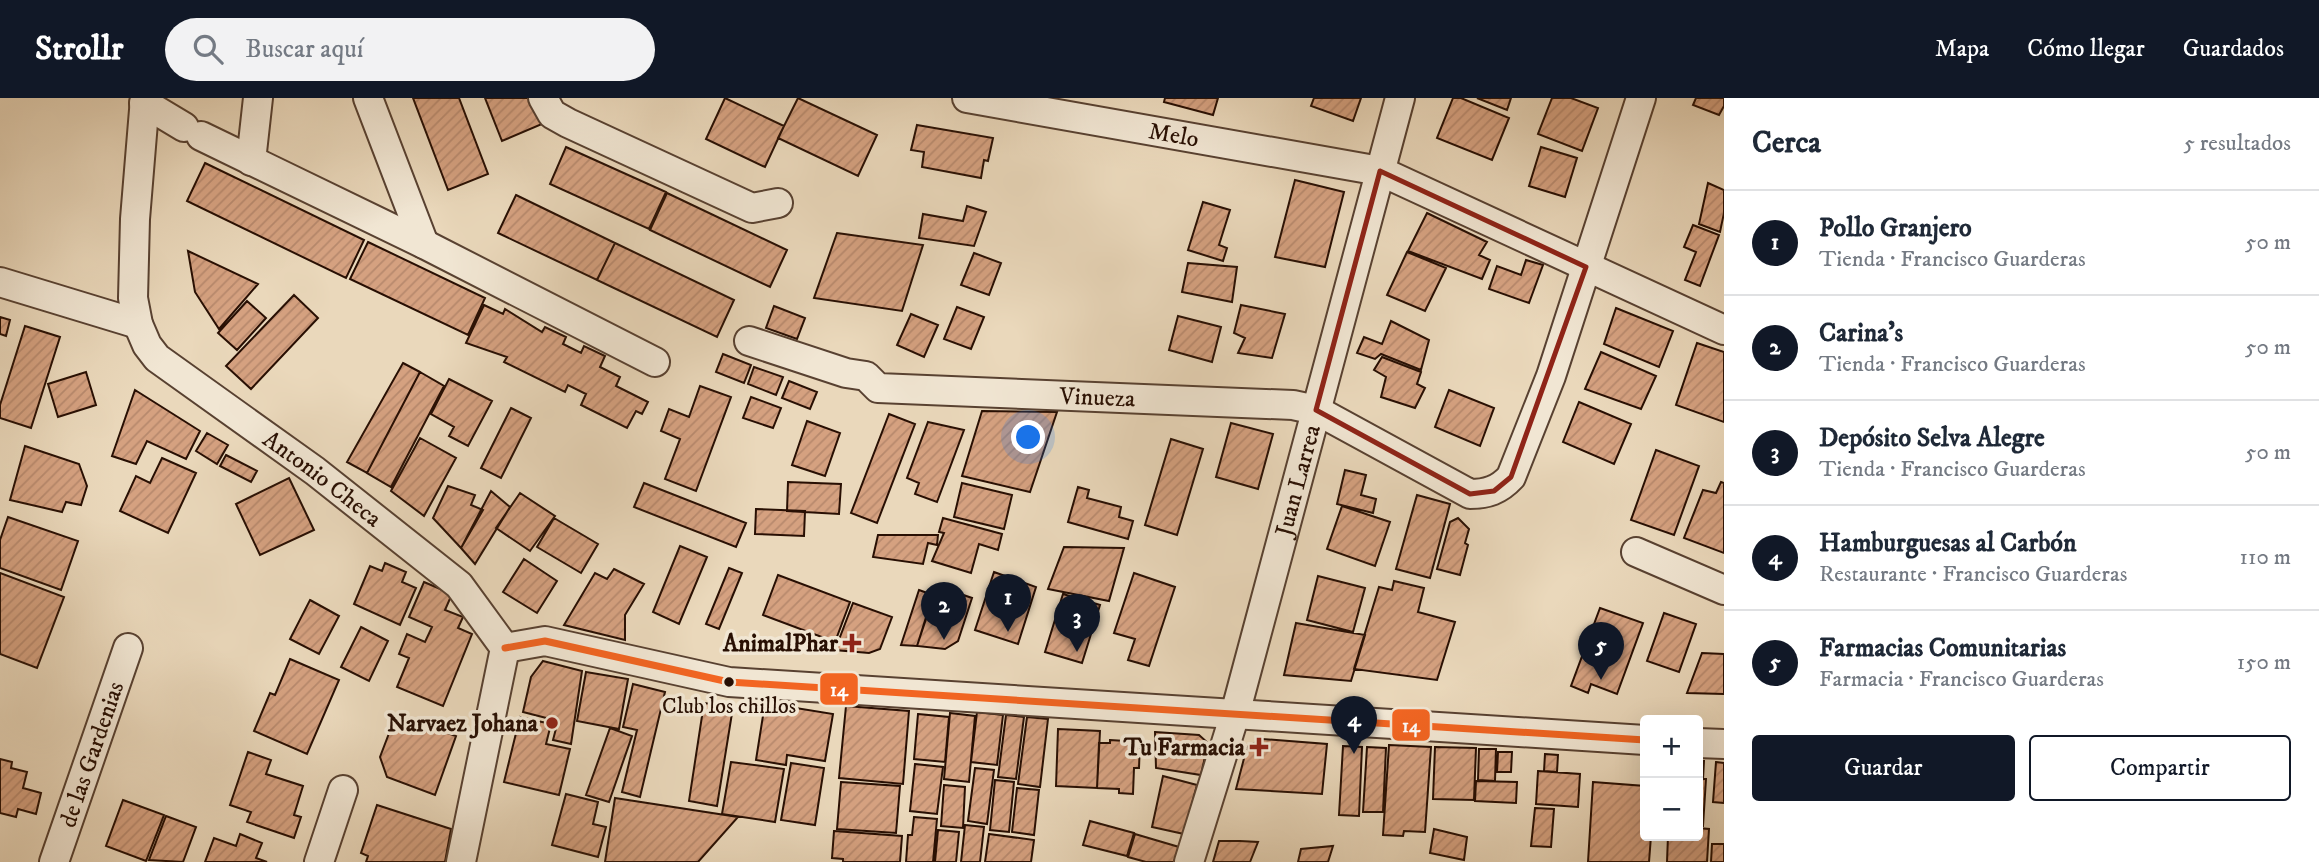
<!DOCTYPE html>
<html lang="es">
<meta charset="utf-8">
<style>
:root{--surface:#fff;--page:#f2f2f3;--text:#1f2937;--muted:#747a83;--line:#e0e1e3;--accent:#111827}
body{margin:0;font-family:"IM FELL DW Pica",serif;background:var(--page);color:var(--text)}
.controls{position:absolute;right:21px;bottom:21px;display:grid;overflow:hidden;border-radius:7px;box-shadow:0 7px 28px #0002}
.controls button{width:63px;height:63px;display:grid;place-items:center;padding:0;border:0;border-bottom:2px solid var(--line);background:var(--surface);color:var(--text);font:35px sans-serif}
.you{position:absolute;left:1029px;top:340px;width:24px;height:24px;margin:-18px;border:5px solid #fff;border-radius:50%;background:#1a73e8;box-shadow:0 0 0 10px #1a73e833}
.badge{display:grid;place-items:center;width:46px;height:46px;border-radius:50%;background:var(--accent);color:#fff;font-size:23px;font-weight:700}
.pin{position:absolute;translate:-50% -58px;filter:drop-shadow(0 2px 4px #0008)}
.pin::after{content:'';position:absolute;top:37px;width:24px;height:21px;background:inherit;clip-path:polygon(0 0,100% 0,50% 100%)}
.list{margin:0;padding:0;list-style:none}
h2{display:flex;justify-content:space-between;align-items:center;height:91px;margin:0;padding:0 28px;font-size:30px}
h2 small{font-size:23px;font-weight:400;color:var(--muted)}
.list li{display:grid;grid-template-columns:46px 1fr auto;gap:21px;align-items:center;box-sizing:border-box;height:105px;padding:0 28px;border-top:2px solid var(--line)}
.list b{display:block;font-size:26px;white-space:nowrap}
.list p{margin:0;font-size:23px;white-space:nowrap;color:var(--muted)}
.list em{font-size:23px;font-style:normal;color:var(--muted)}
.actions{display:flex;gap:14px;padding:21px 28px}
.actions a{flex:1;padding:16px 0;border:2px solid var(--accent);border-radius:7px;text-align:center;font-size:24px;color:var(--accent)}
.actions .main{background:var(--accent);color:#fff}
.icon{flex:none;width:38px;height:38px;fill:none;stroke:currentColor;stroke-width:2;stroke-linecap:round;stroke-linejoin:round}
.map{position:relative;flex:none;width:1724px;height:764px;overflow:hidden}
header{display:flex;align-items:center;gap:42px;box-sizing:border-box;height:98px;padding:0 35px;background:var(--accent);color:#fff}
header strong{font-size:33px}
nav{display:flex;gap:38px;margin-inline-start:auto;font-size:24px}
.search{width:490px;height:63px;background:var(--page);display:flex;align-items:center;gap:18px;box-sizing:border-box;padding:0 24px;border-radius:38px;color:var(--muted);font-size:26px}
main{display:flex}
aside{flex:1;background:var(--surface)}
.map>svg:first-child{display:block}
</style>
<header>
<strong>Strollr</strong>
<div class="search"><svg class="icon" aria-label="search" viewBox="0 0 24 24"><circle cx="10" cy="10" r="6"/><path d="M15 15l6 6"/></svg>Buscar aquí</div>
<nav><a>Mapa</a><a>Cómo llegar</a><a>Guardados</a></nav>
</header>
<main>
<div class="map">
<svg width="1724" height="764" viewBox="0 0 1724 764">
<defs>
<pattern id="building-hatch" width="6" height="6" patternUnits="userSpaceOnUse" patternTransform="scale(1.75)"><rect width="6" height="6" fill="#d5a180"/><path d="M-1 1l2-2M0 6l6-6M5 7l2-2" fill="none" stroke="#b7896d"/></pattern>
</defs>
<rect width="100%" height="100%" fill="#ead8bb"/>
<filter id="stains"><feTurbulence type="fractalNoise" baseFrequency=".00286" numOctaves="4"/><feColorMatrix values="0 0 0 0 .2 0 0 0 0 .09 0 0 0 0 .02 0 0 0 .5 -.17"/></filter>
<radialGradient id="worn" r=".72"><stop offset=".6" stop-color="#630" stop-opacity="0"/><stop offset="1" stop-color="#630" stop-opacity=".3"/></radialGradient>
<path fill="url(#building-hatch)" stroke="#280f03" stroke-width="2" d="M413 0H459L488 76 448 92Z
M485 0H532L542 26 502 43Z
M725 0 784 28 765 69 706 41Z
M798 0 877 37 858 78 778 40Z
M1165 0H1218L1213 17 1164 4Z
M1314 0H1361L1353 23 1311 8Z
M1453 0H1461L1509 20 1492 62 1437 40Z
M1477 0H1511L1507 12Z
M1552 0H1571L1598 10 1582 53 1538 36Z
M1696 0H1724V8L1719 17 1693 7Z
M917 27 993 40 988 63 984 62 981 80 922 69 924 54 911 52Z
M566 49 666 94 649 131 550 86Z
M1541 49 1577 60 1565 99 1529 88Z
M205 65 364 142 346 180 187 103Z
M1295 82 1344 94 1325 169 1275 159Z
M1708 85 1724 92V115L1720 134 1699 126Z
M667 95 787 152 770 189 650 132Z
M516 97 615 145 597 182 498 135Z
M1203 104 1230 112 1219 147 1227 150 1223 163 1188 152Z
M967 108 986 114 974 148 919 140 923 116 963 123Z
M1427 115 1487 144 1479 157 1490 162 1482 181 1408 153Z
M1693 127 1719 137 1700 188 1685 182 1696 154 1684 149Z
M837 135 923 147 902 213 814 200Z
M368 144 485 200 468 237 350 181Z
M615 145 734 202 717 239 597 182Z
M188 153 258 186 219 231 195 194Z
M1407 154 1446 170 1425 213 1387 197Z
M974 155 1001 165 989 197 961 187Z
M1526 162 1543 167 1529 205 1489 191 1497 168 1521 177Z
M1188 165 1237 169 1232 204 1182 194Z
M294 197 318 220 251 291 226 268Z
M247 203 266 220 237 252 218 235Z
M484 207 503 216 505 211 542 234 545 229 566 239 563 246 581 255 584 248 605 258 600 269 620 279 616 288 648 304 642 316 636 313 627 330 581 307 586 296 568 287 565 294 504 264 507 259 466 245Z
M1241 207 1285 216 1272 260 1238 255 1245 240 1234 235Z
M774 208 805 220 797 241 766 230Z
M957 209 984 219 971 251 944 241Z
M1616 210 1673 233 1659 269 1604 246Z
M911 216 938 227 924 259 897 247Z
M1178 218 1221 229 1212 264 1169 252Z
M0 219 10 222 6 238 0 236Z
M1391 223 1429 242 1421 272 1381 256 1375 261 1357 255 1364 239 1382 246Z
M25 228 60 239 31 330 0 320V307Z
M1697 245 1724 254V324L1676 307Z
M1601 254 1656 278 1641 311 1585 291Z
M723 256 751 267 744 285 716 274Z
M1382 259 1421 274 1417 286 1425 290 1415 310 1381 299 1386 279 1374 272Z
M403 265 420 274 367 375 347 364Z
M754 269 783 279 776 297 748 286Z
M86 274 96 307 58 319 48 286Z
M420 274 444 288 391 389 367 375Z
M449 281 492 303 468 348 449 338 454 329 431 316Z
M789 283 817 294 810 311 782 300Z
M700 288 731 299 696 393 665 381 680 341 661 333 669 311 689 319Z
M135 292 200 333 186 361 147 343 136 366 112 358Z
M1449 292 1494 310 1480 348 1435 329Z
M751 299 781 310 773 330 743 320Z
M1579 304 1631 326 1614 366 1563 344Z
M511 310 531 320 501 380 481 370Z
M982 313 1057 314 1030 394 962 378Z
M889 316 915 326 877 425 851 415Z
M807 323 840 335 825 378 792 367Z
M928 324 964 332 937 404 915 396 919 385 907 380Z
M1231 325 1273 336 1258 391 1216 379Z
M207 335 228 347 217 366 196 353Z
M420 340 456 360 424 418 391 393Z
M1171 341 1203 351 1177 437 1145 427Z
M25 348 79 366 87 388 81 407 66 404 62 414 10 402Z
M1656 352 1699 368 1674 437 1631 422Z
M226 357 257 373 251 384 220 368Z
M162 360 196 375 168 435 120 413 136 378 150 385Z
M1345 372 1366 377 1361 397 1376 401 1373 415 1337 406Z
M289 380 314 432 260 457 236 406Z
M788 384 841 386 839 416 787 413Z
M1721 384 1724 385V455L1684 440 1703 392 1716 395Z
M644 385 746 425 736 449 634 409Z
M962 385 1012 397 1004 431 954 419Z
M448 388 475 397 471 407 483 412 461 450 433 420Z
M1078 389 1089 392 1087 400 1121 409 1119 419 1133 423 1128 441 1068 424Z
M491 393 510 409 475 466 461 450Z
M520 395 555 418 530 453 496 430Z
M1417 397 1450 406 1430 480 1396 471Z
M1342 408 1390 424 1375 468 1327 451Z
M756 411 805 413 804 438 755 436Z
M8 419 78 443 61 492 0 470V442Z
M554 420 598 446 581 475 537 449Z
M943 420 1002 436 998 452 979 446 971 475 932 463 944 435 939 434Z
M1458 420 1469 431 1465 445 1468 447 1460 477 1437 471 1450 424Z
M878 437H938L937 447 928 445 923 466 873 459Z
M680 448 707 459 679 526 653 514Z
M1064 449 1124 450 1109 503 1048 491Z
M524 461 557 483 537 515 503 494Z
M385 465 406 474 402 484 416 490 400 527 354 506 370 468 382 473Z
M729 470 742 475 719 531 706 526Z
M614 471 644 486 625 517V542L564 527 595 475 607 481Z
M994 474 1036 489 1018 546 975 532Z
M0 475 64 499 37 570 0 556Z
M1134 475 1175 489 1149 568 1128 562 1135 541 1114 535Z
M778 477 850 504 835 544 763 517Z
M1318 478 1365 490 1353 534 1307 522Z
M1394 483 1424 490 1418 514 1455 524 1437 582 1354 571 1379 489 1392 492Z
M424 484 452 496 445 512 463 519 458 530 472 536 443 608 397 589 409 560 399 556 407 536 425 544 432 529 409 519Z
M937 488 972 500 958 543 945 551 917 548Z
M919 492 933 497 917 548 901 547Z
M1063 496 1100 507 1082 565 1045 554Z
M310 502 339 518 319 556 290 541Z
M853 505 892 519 880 551 869 555 835 552Z
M1600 510 1643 525 1617 596 1591 586 1588 595 1571 588Z
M1664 515 1696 526 1679 574 1647 563Z
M1296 525 1365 537 1351 583 1284 577Z
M361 529 388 543 369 583 341 569Z
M1702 555 1724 556V596L1687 595Z
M290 561 339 582 307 656 254 633 270 595 275 597Z
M543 563 582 573 571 646 553 642 558 623 523 614 531 579Z
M586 574 628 581 619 631 577 623Z
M633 586 665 594 640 699 622 694 637 632 623 629Z
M704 605 733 609 717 708 689 703Z
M765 605 833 616 825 663 787 657 786 667 756 662Z
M846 608 909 613 903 686 839 680Z
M977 614 1003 617 997 667 971 664Z
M950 615 975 618 969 684 944 681Z
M918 616 949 619 945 664 914 661Z
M396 617 456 638 435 697 387 679 380 659Z
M1006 617 1024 619 1016 681 998 679Z
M520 619 551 626 546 646 570 651 559 697 504 684Z
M1027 619 1048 621 1040 689 1018 686Z
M610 630 632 638 609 704 586 697Z
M1058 631 1100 633 1097 690 1056 688Z
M1155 634 1199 637 1208 645 1201 677 1156 670Z
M1262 641 1327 646 1322 696 1236 691 1247 649Z
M1110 642 1140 644 1139 670H1134L1133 696 1119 695V691L1097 690 1099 645H1110Z
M1389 647 1431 649 1425 734 1404 733 1403 738 1383 737Z
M1343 648 1362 649 1359 718 1339 717Z
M1367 649 1386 650 1383 714H1363Z
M1435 649 1476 650 1474 702 1433 701Z
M1479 651H1496L1495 683 1478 682Z
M248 654 271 662 266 676 303 688 294 717 301 719 294 740 247 724 251 714 230 707Z
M1498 654H1512L1511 674H1497Z
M1545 656 1558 657 1557 674 1544 673Z
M0 661 12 664 11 670 27 674 23 690 41 695 36 716 18 711 16 719 0 715Z
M1698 663H1704L1703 681 1698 680Z
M731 664 784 671 775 724 722 716Z
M1716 664 1724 665V705L1713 704Z
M791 665 824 670 815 727 781 722Z
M915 666 943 669 937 716 910 713Z
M975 670 994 672 987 726 968 723Z
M1538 673 1580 676 1578 709 1536 706Z
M1163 678 1197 687 1184 736 1152 729Z
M1698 680 1706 681 1703 728H1698Z
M995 682 1014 684 1009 734 990 732Z
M1476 683 1517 684 1516 705 1475 703Z
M841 684 900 688 896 735 837 731Z
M1593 684 1645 688V738H1651L1649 764H1588Z
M944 687 965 689 963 730 941 728Z
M1017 690 1039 692 1034 737 1012 734Z
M566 696 598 704 593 726 606 729 598 759 552 747Z
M615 700 738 719 698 764H605Z
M123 702 164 717 146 763 106 748Z
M377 707 451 731 445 764H366L368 758 361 755Z
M1535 710 1554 711 1551 749 1531 748Z
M166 718 196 729 183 764 149 762Z
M914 719 937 721 933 764H906L908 737H912Z
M1090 723 1134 735 1127 758 1083 747Z
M965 727 984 729 980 764H961Z
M1698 730 1709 731 1707 764H1667L1668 738H1698Z
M1434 731 1467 739 1464 762 1430 755Z
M938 732 959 734 956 764H935Z
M834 733 902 738 900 764H843V761L832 760Z
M240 736 262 745 256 760 267 764H205L214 740 236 748Z
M989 736 1034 742 1031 764H985Z
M1135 736 1179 749 1174 764H1146L1128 759Z
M1219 743H1240L1258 744 1250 764H1213Z
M1712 746H1724V764H1711Z
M1333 748 1328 764H1298L1301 751Z"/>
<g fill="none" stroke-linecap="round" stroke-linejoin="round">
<defs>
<g id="minor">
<path id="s1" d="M145 0 135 121 133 200 138 226 147 247 157 260 315 373 459 487 505 550 461 764"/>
<path d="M368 0 424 146"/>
<path d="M543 0 552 16 568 25 752 110 778 105"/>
<path id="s2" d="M967 0 1380 73 1724 232"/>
<path d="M144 5 184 29"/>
<path d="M201 38 424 146 655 264"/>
<path d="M251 63 258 0"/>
<path d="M0 184 138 226"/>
<path id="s3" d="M749 243 846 275 866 278 878 290 1293 307 1316 312 1470 396C1487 396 1499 392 1511 379L1551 278 1641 0"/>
<path d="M1636 454 1724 492"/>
<path d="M505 550 545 543 729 584 1645 642"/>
<path d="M1698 645 1724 646"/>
<path id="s4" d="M54 764 128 550"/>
<path d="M319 764 343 692"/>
<path id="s5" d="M1189 764 1235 616 1400 0"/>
</g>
</defs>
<use href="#minor" stroke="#584131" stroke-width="32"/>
<use href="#minor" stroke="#f1e6d3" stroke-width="28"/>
<defs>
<path id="bus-1" d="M505 550 545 543 729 584 1645 642"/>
</defs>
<use href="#bus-1" stroke="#f1e6d3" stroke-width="12"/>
<use href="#bus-1" stroke="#f26522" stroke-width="7"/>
</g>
<path fill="none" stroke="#8f2418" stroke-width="5" stroke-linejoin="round" d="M1380 73 1586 169 1511 379 1494 393 1470 396 1316 312Z"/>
<g fill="#8f2418" stroke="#f1e6d3" stroke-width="2.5">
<path d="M848.5 534.5h7v7h7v7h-7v7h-7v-7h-7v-7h7z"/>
<circle cx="552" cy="625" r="7"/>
<path d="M1255.5 638.5h7v7h7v7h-7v7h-7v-7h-7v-7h7z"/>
</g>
<circle fill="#280f03" stroke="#f1e6d3" stroke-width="2.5" cx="729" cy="584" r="6"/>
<g text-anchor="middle" stroke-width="7" stroke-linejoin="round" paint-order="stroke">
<g font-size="22" fill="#280f03" stroke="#f1e6d3">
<text x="729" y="615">Club los chillos</text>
</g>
<g font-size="24" fill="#280f03" stroke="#f1e6d3">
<text dy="8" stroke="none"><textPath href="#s2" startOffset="210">Melo</textPath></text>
<text dy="8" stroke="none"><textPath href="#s3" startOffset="359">Vinueza</textPath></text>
<text dy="8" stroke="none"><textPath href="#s1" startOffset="471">Antonio Checa</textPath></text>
<text dy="8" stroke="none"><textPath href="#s5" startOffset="397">Juan Larrea</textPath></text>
<text dy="8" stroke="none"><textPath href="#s4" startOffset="114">de las Gardenias</textPath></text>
</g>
<g font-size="24" font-weight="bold" fill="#280f03" stroke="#f1e6d3" text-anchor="end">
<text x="838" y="553">AnimalPhar</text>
<text x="538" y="633">Narvaez Johana</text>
<text x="1245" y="657">Tu Farmacia</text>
</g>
</g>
<g stroke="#f1e6d3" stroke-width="2.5">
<rect x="819" y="574" width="40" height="34" rx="7" fill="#f26522"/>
<rect x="1391" y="610" width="40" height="34" rx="7" fill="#f26522"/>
</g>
<g font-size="19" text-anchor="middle" font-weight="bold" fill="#fff">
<text x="839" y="598">14</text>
<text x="1411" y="634">14</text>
</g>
<rect width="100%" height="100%" filter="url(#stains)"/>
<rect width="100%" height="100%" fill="url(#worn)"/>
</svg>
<div class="controls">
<button>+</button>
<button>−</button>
</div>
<div class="you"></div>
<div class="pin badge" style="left:1008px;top:534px">1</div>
<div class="pin badge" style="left:944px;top:542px">2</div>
<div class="pin badge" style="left:1077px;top:554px">3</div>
<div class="pin badge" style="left:1354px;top:656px">4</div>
<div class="pin badge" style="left:1601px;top:582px">5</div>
</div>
<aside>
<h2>Cerca<small>5 resultados</small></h2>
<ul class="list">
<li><span class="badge">1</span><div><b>Pollo Granjero</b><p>Tienda · Francisco Guarderas</p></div><em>50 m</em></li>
<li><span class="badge">2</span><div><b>Carina's</b><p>Tienda · Francisco Guarderas</p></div><em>50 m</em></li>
<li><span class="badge">3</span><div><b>Depósito Selva Alegre</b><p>Tienda · Francisco Guarderas</p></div><em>50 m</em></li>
<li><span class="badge">4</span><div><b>Hamburguesas al Carbón</b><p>Restaurante · Francisco Guarderas</p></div><em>110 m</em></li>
<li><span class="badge">5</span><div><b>Farmacias Comunitarias</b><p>Farmacia · Francisco Guarderas</p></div><em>150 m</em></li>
</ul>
<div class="actions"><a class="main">Guardar</a><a>Compartir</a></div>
</aside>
</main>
